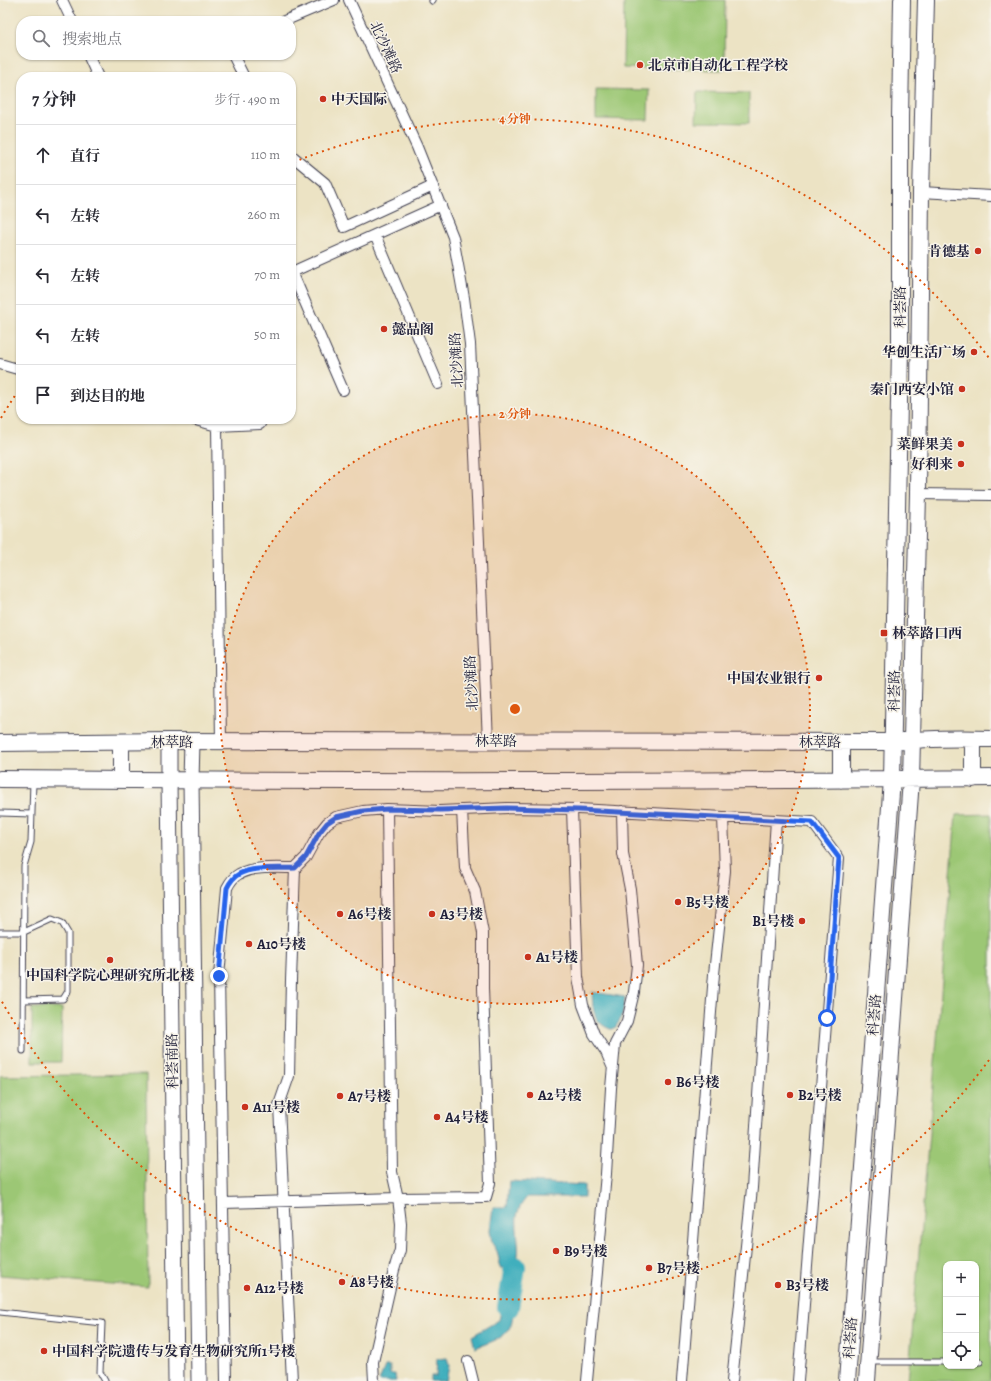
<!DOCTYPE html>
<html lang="zh">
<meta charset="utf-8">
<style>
:root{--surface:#fff;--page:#f2f2f3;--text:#2b2b33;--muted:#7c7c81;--line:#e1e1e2}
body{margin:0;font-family:Alegreya,"Noto Serif SC",serif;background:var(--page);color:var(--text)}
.controls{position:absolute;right:12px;bottom:12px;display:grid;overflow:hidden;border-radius:8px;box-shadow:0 1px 3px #0004}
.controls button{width:36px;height:36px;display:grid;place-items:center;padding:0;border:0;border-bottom:1px solid var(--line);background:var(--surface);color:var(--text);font:20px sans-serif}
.stop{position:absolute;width:12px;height:12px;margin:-9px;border:3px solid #2563eb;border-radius:50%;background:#fff}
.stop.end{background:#2563eb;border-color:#fff;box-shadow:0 1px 4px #0008}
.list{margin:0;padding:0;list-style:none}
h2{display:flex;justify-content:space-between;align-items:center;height:52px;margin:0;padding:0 16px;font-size:17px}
h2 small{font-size:13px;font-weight:400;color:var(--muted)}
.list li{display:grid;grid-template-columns:26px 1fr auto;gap:12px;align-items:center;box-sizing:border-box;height:60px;padding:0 16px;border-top:1px solid var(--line)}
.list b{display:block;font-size:15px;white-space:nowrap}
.list em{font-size:13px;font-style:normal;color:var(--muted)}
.icon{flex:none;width:22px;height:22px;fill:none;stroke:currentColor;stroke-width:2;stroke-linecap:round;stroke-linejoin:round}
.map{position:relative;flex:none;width:991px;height:1381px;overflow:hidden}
.search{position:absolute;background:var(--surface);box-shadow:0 1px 3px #0004;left:16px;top:16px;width:280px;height:44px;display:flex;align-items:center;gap:10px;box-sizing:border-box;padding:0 14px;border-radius:16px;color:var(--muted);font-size:15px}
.panel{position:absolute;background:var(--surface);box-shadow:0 1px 3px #0004;left:16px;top:72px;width:280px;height:352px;border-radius:16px}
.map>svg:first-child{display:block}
</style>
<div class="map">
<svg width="991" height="1381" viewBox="0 0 991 1381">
<rect width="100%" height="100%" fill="#f7f3e8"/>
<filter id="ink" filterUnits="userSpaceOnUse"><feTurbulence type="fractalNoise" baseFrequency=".025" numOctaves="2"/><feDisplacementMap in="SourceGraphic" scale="8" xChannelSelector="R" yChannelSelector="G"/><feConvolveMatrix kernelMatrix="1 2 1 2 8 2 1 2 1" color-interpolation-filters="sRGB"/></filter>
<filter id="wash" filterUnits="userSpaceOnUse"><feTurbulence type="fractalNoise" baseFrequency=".012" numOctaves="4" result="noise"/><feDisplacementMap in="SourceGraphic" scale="16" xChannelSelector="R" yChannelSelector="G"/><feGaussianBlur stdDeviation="0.9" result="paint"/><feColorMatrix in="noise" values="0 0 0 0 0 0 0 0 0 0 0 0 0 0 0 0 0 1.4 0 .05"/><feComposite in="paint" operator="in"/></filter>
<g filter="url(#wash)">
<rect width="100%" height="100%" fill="#ece3c4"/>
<path fill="#9cc774" stroke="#5f7458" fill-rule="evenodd" d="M624 0H725L724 70 623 68Z
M596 89 649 90 648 120 596 119Z
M697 92 749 93V123L696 122Z
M991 814V1381H908L956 815ZM946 1264H976V1366H946Z
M32 1008H62L61 1062H32Z
M146 1074 148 1287 0 1275V1076Z"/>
<path fill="#40afbd" stroke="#31687c" d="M592 992 625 997 622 1017 615 1028C611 1030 610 1029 606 1027 592 1020 593 1006 592 992Z
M509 1181 584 1185V1197H527C525 1200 522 1203 520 1207 511 1222 524 1248 515 1267L501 1268 497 1251 492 1243 490 1230 493 1207H507Z
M504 1306 508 1307 513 1310C513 1338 497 1339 475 1348L472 1336 499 1320 501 1311Z
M447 1358 449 1366 446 1381H431V1376H436L437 1359Z
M385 1366H390V1374H395L396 1381H379Z"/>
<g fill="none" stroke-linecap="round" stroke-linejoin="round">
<path stroke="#40afbd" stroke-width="22" d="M508 1307 515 1267"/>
</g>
</g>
<g filter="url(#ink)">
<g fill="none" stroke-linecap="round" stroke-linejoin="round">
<defs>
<path id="lane" d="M432 1 433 0
M0 813 32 814
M0 932H24L52 919 62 923 68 933V991L63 999 24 1000
M23 1051 24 866 31 842 33 782
M0 1312 102 1323 100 1372 105 1381
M871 1362H946
M976 1362H980"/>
<path id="street" d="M62 0 72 21
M349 0 417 147 453 237 464 298 470 344 488 741
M284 21 334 0
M88 55 98 77
M233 55 244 77
M291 155 325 183 344 227 433 186
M921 192 991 196
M375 235 438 384
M0 364 21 370
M343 390 292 272 441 205
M192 419 217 426 260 424 258 419
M217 426 221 742
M918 494 991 495
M572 809 578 977 583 1005 594 1034 606 1052 612 1066
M223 1203 398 1198 486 1197 490 1183 483 988V933L475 891 465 868 462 810
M468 1361 473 1381
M226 1381 219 976 227 888C230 882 233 877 239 874 253 866 279 868 295 868L306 857 319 833 327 823 336 817 363 811 387 809 440 811 507 808 579 809 812 822 839 858 798 1381
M292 1381 279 1105 289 1076 291 980 295 868
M374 1381 373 1362 394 1270 400 1250 401 1223 398 1198 392 1172 387 809
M587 1381 606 1174 611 1088 615 1044 627 1021 634 992 637 965 630 889 623 854 622 811
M682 1381 714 974 725 871 723 817
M732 1381 752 1188 776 820"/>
<path id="secondary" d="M169 741V780L176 1381
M192 742 191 781 199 1381"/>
<path id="primary" d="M973 739V779
M0 743 169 741 893 742C926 738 958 738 991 739
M0 779C330 782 661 782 991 778
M121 780V742
M841 780V742
M847 1381 892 780 900 347V118L902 0
M867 1381 911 780 918 494 921 192 926 0"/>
</defs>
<use href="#lane" stroke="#403f50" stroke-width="7"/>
<use href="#street" stroke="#403f50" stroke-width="12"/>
<use href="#secondary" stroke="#403f50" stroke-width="17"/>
<use href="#primary" stroke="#403f50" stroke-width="18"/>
<use href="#lane" stroke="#fff" stroke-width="5"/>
<use href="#street" stroke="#fff" stroke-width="10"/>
<use href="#secondary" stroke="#fff" stroke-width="15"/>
<use href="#primary" stroke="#fff" stroke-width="16"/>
</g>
</g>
<g fill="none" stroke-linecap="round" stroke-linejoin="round" filter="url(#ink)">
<path stroke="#2563eb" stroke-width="5" d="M219 976 227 888C230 882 233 877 239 874 253 866 279 869 295 868L306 857 319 833 327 823 336 817 363 811 387 809 440 810 507 808 579 810 812 822 839 858 827 1018"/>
</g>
<circle cx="515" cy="709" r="295" fill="#de560e" fill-opacity=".12"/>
<g fill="none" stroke="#de560e" stroke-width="2" stroke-dasharray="2 4">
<circle cx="515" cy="709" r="295"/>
<path d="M989 1060A590 590 0 0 1 1 1000M1 418A590 590 0 0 1 20 388M294 162A590 590 0 0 1 989 358"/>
</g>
<g fill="#c8321e" stroke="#f7f3e8" stroke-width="1.5">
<circle cx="640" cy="65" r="4"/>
<circle cx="323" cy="99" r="4"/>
<circle cx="978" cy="251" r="4"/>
<circle cx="384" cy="329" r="4"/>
<circle cx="974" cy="352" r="4"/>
<circle cx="962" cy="389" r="4"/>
<circle cx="961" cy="444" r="4"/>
<circle cx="961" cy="464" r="4"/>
<rect x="880" y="629" width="8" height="8" rx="2"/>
<circle cx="819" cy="678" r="4"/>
<circle cx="678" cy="902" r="4"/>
<circle cx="340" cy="914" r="4"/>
<circle cx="432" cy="914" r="4"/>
<circle cx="802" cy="921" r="4"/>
<circle cx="249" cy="944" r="4"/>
<circle cx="528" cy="957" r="4"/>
<circle cx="110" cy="960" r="4"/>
<circle cx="668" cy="1082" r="4"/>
<circle cx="530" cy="1095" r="4"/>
<circle cx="790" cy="1095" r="4"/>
<circle cx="340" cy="1096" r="4"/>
<circle cx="245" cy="1107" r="4"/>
<circle cx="437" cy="1117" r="4"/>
<circle cx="556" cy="1251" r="4"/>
<circle cx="649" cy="1268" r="4"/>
<circle cx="342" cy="1282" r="4"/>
<circle cx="778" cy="1285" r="4"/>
<circle cx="247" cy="1288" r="4"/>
<circle cx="44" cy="1351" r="4"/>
</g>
<g text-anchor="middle" stroke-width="3" stroke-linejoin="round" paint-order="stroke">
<g font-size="14" fill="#22223b" stroke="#f7f3e8">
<text transform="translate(386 47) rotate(65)" y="5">北沙滩路</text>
<text transform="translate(900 307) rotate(-90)" y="5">科荟路</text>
<text transform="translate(456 360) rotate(-93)" y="5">北沙滩路</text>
<text transform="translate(471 683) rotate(-93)" y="5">北沙滩路</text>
<text transform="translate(894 691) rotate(-89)" y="5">科荟路</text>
<text x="496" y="746">林萃路</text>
<text x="172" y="747">林萃路</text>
<text x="820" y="747">林萃路</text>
<text transform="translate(874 1015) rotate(-86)" y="5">科荟路</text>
<text transform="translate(172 1061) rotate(-91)" y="5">科荟南路</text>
<text transform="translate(850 1338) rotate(-86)" y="5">科荟路</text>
</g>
<g font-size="14" font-weight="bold" fill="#22223b" stroke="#f7f3e8" text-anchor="start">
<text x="648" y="70">北京市自动化工程学校</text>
<text x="331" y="104">中天国际</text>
<text x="970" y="256" text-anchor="end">肯德基</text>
<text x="392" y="334">懿品阁</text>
<text x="966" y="357" text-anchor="end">华创生活广场</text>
<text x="954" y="394" text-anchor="end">秦门西安小馆</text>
<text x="953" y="449" text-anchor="end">菜鲜果美</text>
<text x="953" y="469" text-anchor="end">好利来</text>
<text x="892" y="638">林萃路口西</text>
<text x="811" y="683" text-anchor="end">中国农业银行</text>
<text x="686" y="907">B5号楼</text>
<text x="348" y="919">A6号楼</text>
<text x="440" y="919">A3号楼</text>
<text x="794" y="926" text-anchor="end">B1号楼</text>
<text x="257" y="949">A10号楼</text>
<text x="536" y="962">A1号楼</text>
<text x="110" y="980" text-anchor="middle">中国科学院心理研究所北楼</text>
<text x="676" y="1087">B6号楼</text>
<text x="538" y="1100">A2号楼</text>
<text x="798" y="1100">B2号楼</text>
<text x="348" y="1101">A7号楼</text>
<text x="253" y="1112">A11号楼</text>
<text x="445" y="1122">A4号楼</text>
<text x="564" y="1256">B9号楼</text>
<text x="657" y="1273">B7号楼</text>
<text x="350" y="1287">A8号楼</text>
<text x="786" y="1290">B3号楼</text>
<text x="255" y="1293">A12号楼</text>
<text x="52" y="1356">中国科学院遗传与发育生物研究所1号楼</text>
</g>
</g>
<circle cx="515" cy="709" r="6" fill="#de560e" stroke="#f7f3e8" stroke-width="2"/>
<g font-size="12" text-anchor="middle" font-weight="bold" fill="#de560e" stroke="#f7f3e8" stroke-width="3" stroke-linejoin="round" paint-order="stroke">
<text x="515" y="123">4 分钟</text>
<text x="515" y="418">2 分钟</text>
</g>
</svg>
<div class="controls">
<button>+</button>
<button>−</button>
<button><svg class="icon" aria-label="locate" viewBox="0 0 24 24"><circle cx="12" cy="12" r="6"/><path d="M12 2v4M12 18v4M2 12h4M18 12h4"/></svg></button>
</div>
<div class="stop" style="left:827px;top:1018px"></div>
<div class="stop end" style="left:219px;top:976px"></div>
<div class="search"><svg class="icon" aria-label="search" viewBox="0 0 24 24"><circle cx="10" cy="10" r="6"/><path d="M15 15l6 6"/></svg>搜索地点</div>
<section class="panel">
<h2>7 分钟<small>步行 · 490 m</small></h2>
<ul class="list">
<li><svg class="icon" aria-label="ahead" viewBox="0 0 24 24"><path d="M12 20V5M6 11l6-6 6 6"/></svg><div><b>直行</b></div><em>110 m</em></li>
<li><svg class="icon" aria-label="left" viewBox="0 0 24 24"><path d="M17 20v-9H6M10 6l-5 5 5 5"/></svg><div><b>左转</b></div><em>260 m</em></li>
<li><svg class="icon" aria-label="left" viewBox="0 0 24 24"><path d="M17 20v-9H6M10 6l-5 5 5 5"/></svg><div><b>左转</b></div><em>70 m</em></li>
<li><svg class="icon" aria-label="left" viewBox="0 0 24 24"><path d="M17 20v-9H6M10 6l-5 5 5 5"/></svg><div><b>左转</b></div><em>50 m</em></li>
<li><svg class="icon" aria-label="arrive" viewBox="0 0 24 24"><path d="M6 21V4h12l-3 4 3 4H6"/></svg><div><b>到达目的地</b></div></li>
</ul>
</section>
</div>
